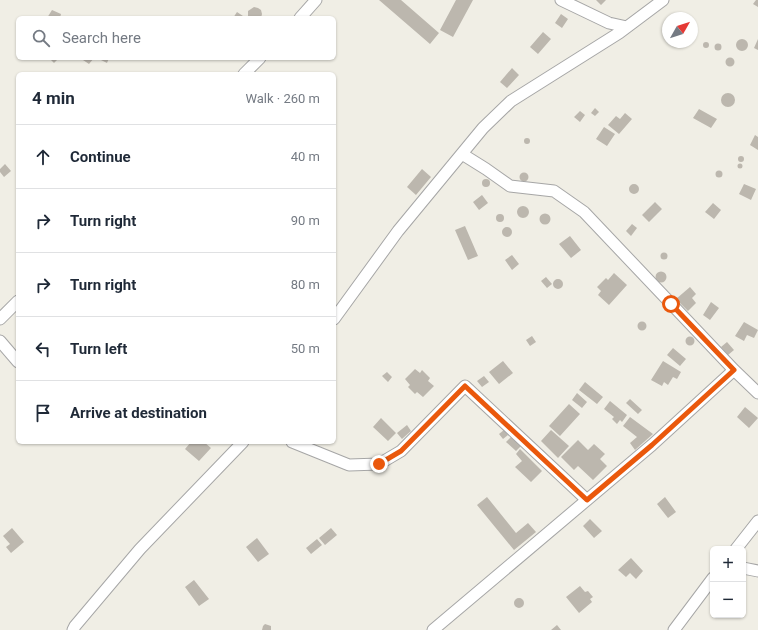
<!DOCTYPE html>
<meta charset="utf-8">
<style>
:root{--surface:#fff;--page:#f2f2f3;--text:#1f2937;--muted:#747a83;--line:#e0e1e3}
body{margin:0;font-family:Roboto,sans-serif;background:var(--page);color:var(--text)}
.controls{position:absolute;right:12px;bottom:12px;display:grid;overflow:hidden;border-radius:6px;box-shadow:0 1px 3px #0004}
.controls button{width:36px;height:36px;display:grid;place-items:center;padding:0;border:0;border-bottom:1px solid var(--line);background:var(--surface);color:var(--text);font:20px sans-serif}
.compass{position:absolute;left:662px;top:12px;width:36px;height:36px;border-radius:50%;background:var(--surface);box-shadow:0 1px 3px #0004;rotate:51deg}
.stop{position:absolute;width:12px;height:12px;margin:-9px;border:3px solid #ea580c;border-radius:50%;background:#fff}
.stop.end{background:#ea580c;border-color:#fff;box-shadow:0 1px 4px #0008}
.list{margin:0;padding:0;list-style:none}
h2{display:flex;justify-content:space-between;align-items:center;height:52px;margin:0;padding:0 16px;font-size:17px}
h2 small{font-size:13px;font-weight:400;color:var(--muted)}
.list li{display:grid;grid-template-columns:26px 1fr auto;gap:12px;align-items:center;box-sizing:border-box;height:64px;padding:0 16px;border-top:1px solid var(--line)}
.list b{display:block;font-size:15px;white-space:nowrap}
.list em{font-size:13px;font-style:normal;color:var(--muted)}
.icon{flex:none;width:22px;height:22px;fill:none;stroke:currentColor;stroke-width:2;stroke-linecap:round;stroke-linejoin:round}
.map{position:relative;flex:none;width:758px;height:630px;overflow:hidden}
.search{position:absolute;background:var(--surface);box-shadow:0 1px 3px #0004;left:16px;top:16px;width:320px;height:44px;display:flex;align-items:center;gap:10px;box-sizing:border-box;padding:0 14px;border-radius:6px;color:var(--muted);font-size:15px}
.panel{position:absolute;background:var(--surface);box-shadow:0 1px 3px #0004;left:16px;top:72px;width:320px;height:372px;border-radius:6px}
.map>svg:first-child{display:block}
</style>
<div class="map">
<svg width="758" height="630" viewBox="0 0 758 630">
<rect width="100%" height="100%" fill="#f0eee5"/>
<path fill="#bcb7ae" d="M379 0H401L439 33 430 44Z
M456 0H473L453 37 440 30Z
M596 0H606L601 5Z
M756 0H758V7L753 4Z
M254 7 258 8 261 10 262 14 261 18H248V11Z
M52 10 61 14 60 18H47Z
M237 12 246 18H233Z
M561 14 568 19 562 28 555 23Z
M543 32 551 39 538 54 530 47Z
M758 39V50L754 48Z
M736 45a6 6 0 1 1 12 0a6 6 0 1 1-12 0Z
M703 45a3 3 0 1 1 6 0a3 3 0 1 1-6 0Z
M714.5 47a3.5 3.5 0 1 1 7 0a3.5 3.5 0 1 1-7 0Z
M725.5 62a4.5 4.5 0 1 1 9 0a4.5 4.5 0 1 1-9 0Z
M51 58H57L58 59 54 63 50 59Z
M80 58H94L89 64Z
M97 58H109L107 63Z
M512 68 519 75 507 88 500 82Z
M721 100a7 7 0 1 1 14 0a7 7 0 1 1-14 0Z
M595 108 599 112 595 116 591 113Z
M699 109 717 119 711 128 693 118Z
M580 111 585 115 580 122 574 117Z
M625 113 632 119 619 134 608 125 616 116 620 119Z
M604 127 615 134 607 146 596 139Z
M755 135 758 137V150L750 145Z
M524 141a3 3 0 1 1 6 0a3 3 0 1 1-6 0Z
M738 159a3 3 0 1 1 6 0a3 3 0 1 1-6 0Z
M737.5 166a2.5 2.5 0 1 1 5 0a2.5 2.5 0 1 1-5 0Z
M5 164 11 171 4 177 0 172V169Z
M422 169 431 177 416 195 407 187Z
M715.5 174a3.5 3.5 0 1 1 7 0a3.5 3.5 0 1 1-7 0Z
M519.5 177a4.5 4.5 0 1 1 9 0a4.5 4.5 0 1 1-9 0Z
M482 183a4 4 0 1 1 8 0a4 4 0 1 1-8 0Z
M744 184 756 189 751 200 739 194Z
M629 189a5 5 0 1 1 10 0a5 5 0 1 1-10 0Z
M482 195 488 203 479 210 473 202Z
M655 202 662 209 649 222 642 215Z
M713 203 721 210 714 219 705 212Z
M517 212a6 6 0 1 1 12 0a6 6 0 1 1-12 0Z
M539.5 219a5.5 5.5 0 1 1 11 0a5.5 5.5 0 1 1-11 0Z
M496 218a4 4 0 1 1 8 0a4 4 0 1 1-8 0Z
M632 224 637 228 631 236 626 231Z
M465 226 478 256 468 260 455 230Z
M502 232a5 5 0 1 1 10 0a5 5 0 1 1-10 0Z
M570 236 581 250 571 258 559 244Z
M660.5 256a3.5 3.5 0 1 1 7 0a3.5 3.5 0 1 1-7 0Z
M512 255 519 264 512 270 505 260Z
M655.5 277a5.5 5.5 0 1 1 11 0a5.5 5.5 0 1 1-11 0Z
M614 273 627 285 609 305 598 295 601 291 597 287 606 278 608 280Z
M546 277 552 284 547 288 541 281Z
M553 284a5 5 0 1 1 10 0a5 5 0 1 1-10 0Z
M690 287 696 294 692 298 696 303 688 311 676 299Z
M711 302 719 308 710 320 703 315Z
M637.5 326a4.5 4.5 0 1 1 9 0a4.5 4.5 0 1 1-9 0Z
M744 322 758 330 754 338 747 335 744 341 735 336Z
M532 336 536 342 530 346 526 340Z
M685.5 341a4.5 4.5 0 1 1 9 0a4.5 4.5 0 1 1-9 0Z
M727 342 734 350 728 355 721 347Z
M673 348 686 359 680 366 667 355Z
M503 361 513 373 499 384 489 372Z
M663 361 681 372 677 379 673 377 668 385 664 382 662 386 651 380Z
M415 369 420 373 422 370 430 378 428 381 434 386 423 397 417 392 415 394 408 387 410 385 405 379Z
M387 372 392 377 388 382 382 376Z
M484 376 489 382 482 387 477 381Z
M585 382 603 397 597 404 579 390Z
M577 393 587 402 582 408 572 400Z
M630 399 642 410 638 414 626 403Z
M610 401 627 415 622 422 620 420 617 424 612 419 614 417 604 409Z
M569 404 580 414 560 436 549 426Z
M745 407 758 418 749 428 737 417Z
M630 417 653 434 635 450 630 443 637 437 623 426Z
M381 418 396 433 388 441 373 427Z
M407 425 411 431 402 439 397 433Z
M504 430 508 435 503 439 499 434Z
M551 430 569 446 558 458 541 441Z
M512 436 522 445 516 451 506 442Z
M578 440 588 450 594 444 605 454 600 459 607 466 593 480 578 466 574 470 561 457Z
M191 442H204L211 448 199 461 185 449Z
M520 449 542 471 531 482 515 467 522 461 516 454Z
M487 497 516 533 528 523 536 532 514 550 477 505Z
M665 497 676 512 668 518 657 504Z
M590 519 602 531 594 538 583 526Z
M12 528 24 542 11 553 6 547 10 544 3 536Z
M331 528 337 535 325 545 319 538Z
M257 538 269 554 258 562 246 547Z
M317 539 322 545 311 554 306 548Z
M631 558 643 571 636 579 630 573 626 577 618 570Z
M194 580 209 599 199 606 185 587Z
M580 586 585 592 588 591 593 597 590 599 592 602 579 613 566 597Z
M514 603a5 5 0 1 1 10 0a5 5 0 1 1-10 0Z
M265 624 271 626V630H262L263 626Z
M557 625 561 630H551Z"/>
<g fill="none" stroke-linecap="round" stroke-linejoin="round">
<defs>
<path id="minor" d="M561 0 609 23 627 27
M300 18 316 0
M244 74 260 58
M462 154 486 169 510 186 554 191 584 212 734 370 758 393
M0 319 18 301
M334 319 398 231 483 128 511 101 619 33 663 0
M0 341 18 362
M292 442 349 465 379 464 401 451 465 386 587 500
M736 549 758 521
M743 568 758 571
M73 630 75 626 140 549 243 442
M433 630 652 445 734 370
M674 630 713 578"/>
</defs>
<use href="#minor" stroke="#a6a6a6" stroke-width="13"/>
<use href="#minor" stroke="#fff" stroke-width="11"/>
</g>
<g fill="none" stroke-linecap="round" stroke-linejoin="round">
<path stroke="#ea580c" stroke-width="5" d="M379 464 401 451 465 386 587 500 652 445 734 370 671 304"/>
</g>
</svg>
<div class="controls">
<button>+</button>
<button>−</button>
</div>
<svg class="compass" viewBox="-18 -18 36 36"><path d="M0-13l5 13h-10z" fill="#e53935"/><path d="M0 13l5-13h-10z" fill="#747a83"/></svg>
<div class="stop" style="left:671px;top:304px"></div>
<div class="stop end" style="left:379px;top:464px"></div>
<div class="search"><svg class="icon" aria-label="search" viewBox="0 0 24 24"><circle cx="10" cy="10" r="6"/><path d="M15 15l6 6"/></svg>Search here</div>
<section class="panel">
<h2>4 min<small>Walk · 260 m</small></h2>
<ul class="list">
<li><svg class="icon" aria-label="ahead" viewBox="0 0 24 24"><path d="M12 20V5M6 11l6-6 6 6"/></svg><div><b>Continue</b></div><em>40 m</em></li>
<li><svg class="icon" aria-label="right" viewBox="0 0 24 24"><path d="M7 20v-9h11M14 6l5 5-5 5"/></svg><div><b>Turn right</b></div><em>90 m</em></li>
<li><svg class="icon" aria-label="right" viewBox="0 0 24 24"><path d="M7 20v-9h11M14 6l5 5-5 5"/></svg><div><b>Turn right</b></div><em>80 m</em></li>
<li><svg class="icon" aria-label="left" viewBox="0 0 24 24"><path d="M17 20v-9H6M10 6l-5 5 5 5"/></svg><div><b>Turn left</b></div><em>50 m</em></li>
<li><svg class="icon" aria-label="arrive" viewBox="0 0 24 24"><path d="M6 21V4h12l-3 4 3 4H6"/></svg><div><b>Arrive at destination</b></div></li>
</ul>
</section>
</div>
